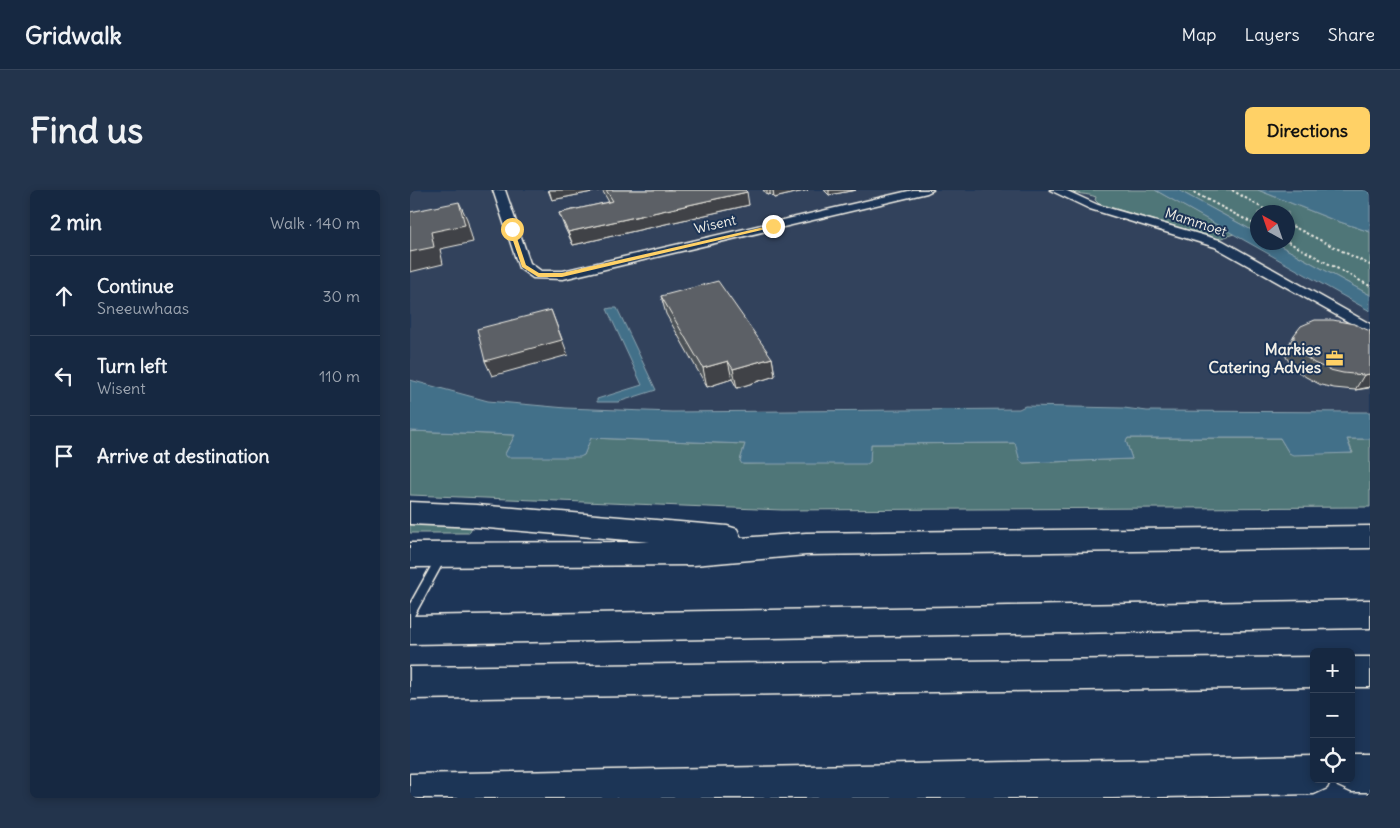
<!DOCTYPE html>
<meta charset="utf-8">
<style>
:root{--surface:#162841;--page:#23344c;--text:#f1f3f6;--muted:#9ea6b1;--line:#35445a;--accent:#ffd166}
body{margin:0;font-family:Delius,sans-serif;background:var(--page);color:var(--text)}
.controls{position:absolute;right:15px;bottom:15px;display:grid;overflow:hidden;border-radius:8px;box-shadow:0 2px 8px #0003}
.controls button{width:45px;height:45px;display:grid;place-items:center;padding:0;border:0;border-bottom:1px solid var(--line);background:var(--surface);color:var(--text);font:25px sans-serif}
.compass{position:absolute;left:840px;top:15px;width:45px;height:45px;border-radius:50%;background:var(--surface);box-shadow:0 2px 8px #0003;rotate:320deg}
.stop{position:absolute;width:15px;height:15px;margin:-11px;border:4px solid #ffd166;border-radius:50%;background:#fff}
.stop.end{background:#ffd166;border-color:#fff;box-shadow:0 1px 5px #0008}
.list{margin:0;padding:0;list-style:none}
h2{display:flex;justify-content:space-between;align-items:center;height:65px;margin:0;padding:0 20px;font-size:21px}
h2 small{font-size:16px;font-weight:400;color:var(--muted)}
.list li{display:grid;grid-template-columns:32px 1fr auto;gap:15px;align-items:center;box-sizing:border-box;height:80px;padding:0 20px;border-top:1px solid var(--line)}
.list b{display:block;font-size:19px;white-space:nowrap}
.list p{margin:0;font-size:16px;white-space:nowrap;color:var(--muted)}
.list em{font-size:16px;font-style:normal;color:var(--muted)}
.icon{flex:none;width:28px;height:28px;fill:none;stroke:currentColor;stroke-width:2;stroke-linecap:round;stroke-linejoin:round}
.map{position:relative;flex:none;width:960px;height:608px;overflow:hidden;border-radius:8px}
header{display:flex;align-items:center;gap:30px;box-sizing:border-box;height:70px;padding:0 25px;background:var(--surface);border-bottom:1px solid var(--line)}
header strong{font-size:24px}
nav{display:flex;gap:28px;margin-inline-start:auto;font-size:18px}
.intro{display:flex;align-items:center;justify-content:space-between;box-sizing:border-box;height:120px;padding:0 30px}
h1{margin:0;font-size:35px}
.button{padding:12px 22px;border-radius:8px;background:var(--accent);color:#111;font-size:18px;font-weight:700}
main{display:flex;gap:30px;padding:0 30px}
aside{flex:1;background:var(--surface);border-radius:8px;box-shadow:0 2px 8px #0003}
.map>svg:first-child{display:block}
</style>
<header>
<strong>Gridwalk</strong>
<nav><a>Map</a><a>Layers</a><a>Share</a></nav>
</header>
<div class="intro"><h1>Find us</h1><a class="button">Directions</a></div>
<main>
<aside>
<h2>2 min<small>Walk · 140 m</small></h2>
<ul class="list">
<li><svg class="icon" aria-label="ahead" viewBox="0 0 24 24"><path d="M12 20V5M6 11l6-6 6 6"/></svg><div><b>Continue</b><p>Sneeuwhaas</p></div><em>30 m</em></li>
<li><svg class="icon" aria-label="left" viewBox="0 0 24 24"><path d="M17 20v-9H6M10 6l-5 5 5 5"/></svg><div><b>Turn left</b><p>Wisent</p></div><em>110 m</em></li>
<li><svg class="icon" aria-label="arrive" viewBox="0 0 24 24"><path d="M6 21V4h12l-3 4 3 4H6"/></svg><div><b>Arrive at destination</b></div></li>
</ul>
</aside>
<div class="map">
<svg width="960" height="608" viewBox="0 0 960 608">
<rect width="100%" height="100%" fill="#1d3557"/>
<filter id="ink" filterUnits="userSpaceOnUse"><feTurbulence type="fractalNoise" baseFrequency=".02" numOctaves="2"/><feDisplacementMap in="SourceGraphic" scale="10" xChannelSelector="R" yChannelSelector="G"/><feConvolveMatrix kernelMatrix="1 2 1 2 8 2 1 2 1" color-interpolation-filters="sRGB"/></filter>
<g filter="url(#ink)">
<path fill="#30425c" d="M0 0H702L745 24 846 48 848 52 960 113V241L0 225Z"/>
<path fill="#507678" stroke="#a2b4b0" d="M659 0H745L824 44 808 49 689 14 685 10 686 7C676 3 667 5 659 0Z
M768 0H848L921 29 960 42V105L865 53 878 52V22H848L847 43Z
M0 241 105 245 95 264 174 265 180 248 335 254 330 271 333 274 460 272 461 254 606 253 610 271 614 273 722 269 716 251 718 248H870L879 263H943L937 249H960V317L372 320 0 305Z
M0 334 62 337 59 343H0Z"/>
<path fill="#436f89" stroke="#8aa3af" d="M745 0H768L847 43 848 52 865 53 960 105V121Z
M848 0H960V42L921 29Z
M201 118H207L246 200 208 212H187V209L232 195 197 119Z
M0 190 78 211 156 218 262 222 609 219 615 216 714 218 737 221 960 222V249H937L942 263 883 265 879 263 870 248H718L716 251 722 269 613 273 610 271 605 253 461 254 460 272 457 274H332L330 271 335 254 181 248 174 265 170 267H97L95 264 105 245 0 241Z"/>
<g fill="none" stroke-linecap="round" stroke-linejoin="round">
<defs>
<path id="lane" d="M31 363 34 364 36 367 4 426 0 427V414L28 364Z"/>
<path id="street" d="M83 0H95L120 73 131 81H153L503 0H523L517 3 153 89 123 88 109 78Z
M640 0H655L688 15 813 51 960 134V144L805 57 680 19Z"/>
<path id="highway" d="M0 312 67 315 317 336 327 339 331 348 396 343 960 336V358L396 365 284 375 0 377V353L240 352 67 337 0 334Z
M960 410V438L0 454V426Z
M904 467V497L0 509V477Z
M941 467H960V497H941Z
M941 564H960V602H941L928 596 925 589H941Z
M904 566V589H921L917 598 904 604 702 608H0V584Z"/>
</defs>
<use href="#lane" stroke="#f4f1e8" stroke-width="3"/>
<use href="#street" stroke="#f4f1e8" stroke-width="3"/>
<use href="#highway" stroke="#f4f1e8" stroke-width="3"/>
<path stroke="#f4f1e8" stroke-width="2" stroke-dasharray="2.5 2.5" stroke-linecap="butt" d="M779 0 848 36
M822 0 859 22
M878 34 960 75
M878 52 960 96"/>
<use href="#lane" fill="#1d3557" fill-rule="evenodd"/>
<use href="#street" fill="#1d3557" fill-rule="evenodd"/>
<use href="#highway" fill="#1d3557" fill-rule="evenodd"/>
</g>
<path fill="#4e5358" stroke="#f4f1e8" d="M138 0H335L339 15 163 55 154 36 149 23 199 12 192 0 142 10Z
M353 0H398L364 8 360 4 357 5Z
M414 0H446L419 5Z
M251 106 362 168 365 186 327 198 322 189 297 197 256 124Z
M944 134 959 198 945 200 924 198 911 195 896 187 884 179 876 167V160L884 145Z"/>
<path fill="#404347" stroke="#f4f1e8" d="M139 0H192L142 10Z
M357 0H360V4L357 5Z
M363 0H398L364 8Z
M419 0H446L419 5Z
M337 2 339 15 163 55 158 42Z
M49 12 57 29 63 52 30 59 33 74 0 82V62L21 42Z
M141 120 158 165 82 186 75 171Z
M362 168 365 186 327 198 323 179Z
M318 171 322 189 297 197 293 178Z
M960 184V197L945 200 954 185Z"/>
<path fill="#5b6066" stroke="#f4f1e8" d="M196 0H335L337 2 158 42 149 23 203 11Z
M49 12 55 35 21 42 24 57 0 62V22Z
M308 91 362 168 323 179 318 171 293 178 251 106Z
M141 120 152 150 75 171 67 139Z
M905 130H923L944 134 960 141V184L954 185 933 183 920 180 904 173 892 164 884 152V145L891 136Z"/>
</g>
<path fill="#ffd166" d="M363 35 365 37 152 87H128L112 77 99 39 102 37 104 39 116 75 129 83H152Z"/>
<defs>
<symbol id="office-bare" viewBox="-9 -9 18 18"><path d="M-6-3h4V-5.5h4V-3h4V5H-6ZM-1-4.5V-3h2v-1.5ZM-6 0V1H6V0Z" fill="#ffd166" stroke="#1d3557" stroke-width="2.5" paint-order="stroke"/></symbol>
</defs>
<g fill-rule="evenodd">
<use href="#office-bare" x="912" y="156" width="25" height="25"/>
</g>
<g text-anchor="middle" stroke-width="4" stroke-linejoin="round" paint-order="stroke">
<g font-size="14" fill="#f4f1e8" stroke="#1d3557">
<text transform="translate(786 32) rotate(18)" y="5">Mammoet</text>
<text transform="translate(305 34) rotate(-13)" y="5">Wisent</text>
</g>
<g font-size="16" font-weight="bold" fill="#f4f1e8" stroke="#1d3557" text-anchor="end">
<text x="911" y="165">Markies<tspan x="911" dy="18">Catering Advies</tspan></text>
</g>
</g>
</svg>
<div class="controls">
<button>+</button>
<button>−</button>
<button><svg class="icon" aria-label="locate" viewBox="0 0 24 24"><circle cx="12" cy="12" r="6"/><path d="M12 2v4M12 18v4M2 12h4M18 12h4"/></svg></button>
</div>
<svg class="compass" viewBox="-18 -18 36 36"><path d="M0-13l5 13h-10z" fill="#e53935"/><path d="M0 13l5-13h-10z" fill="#9ea6b1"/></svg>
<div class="stop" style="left:102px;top:39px"></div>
<div class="stop end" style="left:363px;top:36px"></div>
</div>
</main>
